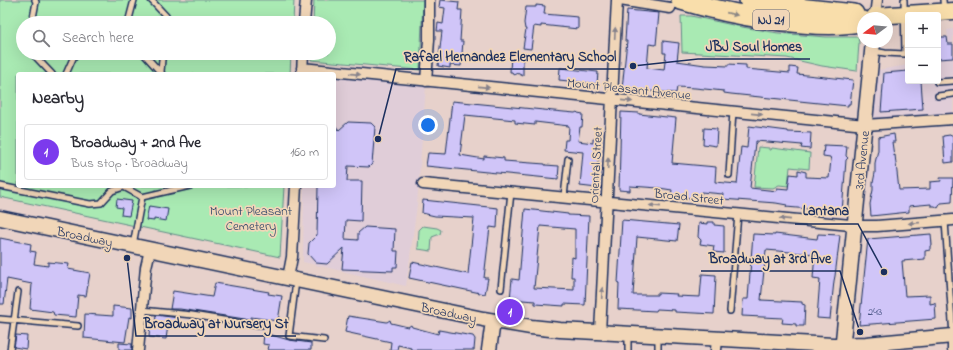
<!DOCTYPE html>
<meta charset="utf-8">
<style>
:root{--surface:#fff;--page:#f2f2f3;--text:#2b2b33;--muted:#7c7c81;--line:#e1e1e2;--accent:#7c3aed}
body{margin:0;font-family:"Indie Flower",sans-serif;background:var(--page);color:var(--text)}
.controls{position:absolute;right:12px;top:12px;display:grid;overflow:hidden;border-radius:4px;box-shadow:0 4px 16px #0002}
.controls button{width:36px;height:36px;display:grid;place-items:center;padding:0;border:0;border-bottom:1px solid var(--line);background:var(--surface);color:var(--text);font:20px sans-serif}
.compass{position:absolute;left:857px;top:12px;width:36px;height:36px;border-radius:50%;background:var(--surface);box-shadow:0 4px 16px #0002;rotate:254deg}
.you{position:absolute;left:428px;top:125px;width:14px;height:14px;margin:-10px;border:3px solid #fff;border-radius:50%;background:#1a73e8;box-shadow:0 0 0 6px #1a73e833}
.badge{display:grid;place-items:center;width:26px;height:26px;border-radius:50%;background:var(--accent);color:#fff;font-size:13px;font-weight:700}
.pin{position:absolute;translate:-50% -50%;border:2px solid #fff;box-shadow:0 1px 4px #0006}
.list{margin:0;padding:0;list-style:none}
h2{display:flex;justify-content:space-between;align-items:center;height:52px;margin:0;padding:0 16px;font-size:17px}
h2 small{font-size:13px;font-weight:400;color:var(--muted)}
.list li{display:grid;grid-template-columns:26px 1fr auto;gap:12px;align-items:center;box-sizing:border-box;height:56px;margin:0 8px 8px;padding:0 8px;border:1px solid var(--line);border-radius:4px}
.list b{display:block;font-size:15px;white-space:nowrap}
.list p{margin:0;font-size:13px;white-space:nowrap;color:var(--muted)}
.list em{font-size:13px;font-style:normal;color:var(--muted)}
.icon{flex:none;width:22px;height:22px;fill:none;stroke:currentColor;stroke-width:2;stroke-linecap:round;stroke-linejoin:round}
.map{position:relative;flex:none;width:953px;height:350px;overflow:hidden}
.search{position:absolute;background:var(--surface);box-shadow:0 4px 16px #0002;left:16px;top:16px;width:320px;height:44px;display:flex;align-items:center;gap:10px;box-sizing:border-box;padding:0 14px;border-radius:22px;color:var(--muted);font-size:15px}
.panel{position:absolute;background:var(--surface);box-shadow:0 4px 16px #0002;left:16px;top:72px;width:320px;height:116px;border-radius:4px}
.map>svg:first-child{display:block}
</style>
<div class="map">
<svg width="953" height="350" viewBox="0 0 953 350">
<rect width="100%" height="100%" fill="#e7d1cb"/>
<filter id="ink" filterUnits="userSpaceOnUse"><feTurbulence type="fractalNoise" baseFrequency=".025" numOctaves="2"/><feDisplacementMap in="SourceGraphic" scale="8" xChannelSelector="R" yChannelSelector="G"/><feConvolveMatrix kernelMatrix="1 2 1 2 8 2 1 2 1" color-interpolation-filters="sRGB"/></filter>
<g filter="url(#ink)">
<path fill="#e0cdd8" d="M953 29V115L868 122 872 71 908 65V81H938V59L950 57 947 30Z
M334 75 426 85 417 205 406 286 303 262 304 186H334Z"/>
<path fill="#a9eab3" stroke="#628c88" d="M0 0H294L293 23H23V53H291L290 74H18V186H284L280 257 0 197Z
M314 0H423L420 70 311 60V53H329V23H313Z
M681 16H691L742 27 778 33 826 37H858L859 43 857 71 822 66 787 58 682 52Z
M758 147 769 148V150H771L772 148 810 153 809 169 790 167 788 186 779 185 773 188 754 187Z
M423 226 437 228 441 230 440 234 432 237 431 251 418 249 419 230Z"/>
<path fill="#d0c5f8" stroke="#1b2f5e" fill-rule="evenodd" d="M440 0 459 2 458 10H462L460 41H463L461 66 450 65V68L438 66 442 31H437L438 23 443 24 445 8 439 7Z
M536 5 545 6 544 14 578 17V29L541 25V27L534 26 531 49 523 48 526 29H525L524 23 526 7H536Z
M627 10 659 13 656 45 649 44 647 68 664 70 666 53H663V41L679 43 677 61 705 65 728 66V64L746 65V69L790 73V67L798 68 797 74 853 80 850 104H848V106L731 94 724 93V91L695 88 677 87 676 93 622 89 627 41H625Z
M938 37H947L948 44H953V58L938 59Z
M511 54 523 55V76L517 73 514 75 512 72H510Z
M560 68 598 72 597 84 559 80Z
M908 71V81H921L923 109 881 112 884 73Z
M452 101 564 112 575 113 577 112 578 113 583 114 582 127H580L578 141 593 143V139H599L597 188 580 186 583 152 564 150 565 140H568L569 126 535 122V125L515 123V120L465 115 460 155 484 159V156L504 158V161L545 164V165L559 166 558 179 426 166 428 153 446 154Z
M621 112 639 113V114L676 118 672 163 716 167 715 182 737 184 741 147 747 148 749 126 788 131V132L811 133 810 149 801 148 802 145 756 141V144L755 143 750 188 777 191V188L788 189 790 174 798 175V170L806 172V177L829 178 831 160 830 157 823 156 824 145 847 146 846 156 848 158 846 160 842 212 786 207 787 205 776 203 722 199 723 194 701 192V199L671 196 672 190 659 188 630 186V191L619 190Z
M348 122 371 123 375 127 372 164 369 167 348 166 347 181H362L361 221 346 220 345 239 358 240V233L365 227 395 229 394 251H398L397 267H393V271L342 269 344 248 327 264 316 263 308 254 309 243 317 235 318 186H334V124L339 130Z
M704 128 717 129 716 146 703 144Z
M894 134 895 142H892L894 156 895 155 899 190 930 189V182L941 181 940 178H953L952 202 941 203 938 208 935 206H931V204L909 206V212L871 216 870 204 873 190V183L875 173V163L878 150V137Z
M950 135 951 136H953V162L945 163 943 136Z
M117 199 132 201 129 216 121 215 122 208 116 207Z
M423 200 498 208 497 228 490 227 484 278H488L485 294 409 278 412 262 468 274 474 218 435 216 422 213Z
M149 206 168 209 166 221 154 219V221L146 220Z
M525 209 568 214V215L589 216 585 305 564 304V306L535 304V301L510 299 512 279 519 280ZM540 226 575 229V258L572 257 571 277H574V290L534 288Z
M622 220 679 225 677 241 637 237 633 295H657V293L677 294 676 296 700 297 702 274 716 275 714 314 675 312V310L657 309 656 311 618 309 619 283H618Z
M707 222H714V225L724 226V253L713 252 714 246 700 244 701 240 698 237 699 223 707 224Z
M753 234 775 235V234L817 239 818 234 840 235 835 276 834 281 830 319 817 318 820 279 813 278 815 254 766 250 761 300 802 302V304L805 305 804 326H796V324L782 323 783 318 742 316 743 299H748Z
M931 234 932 245 930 246V250L925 251V259L902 261 905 296 930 295V304L935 303 936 319 859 325 868 239Z
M0 238 31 244 30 251 36 252 34 264 48 266V262L69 264 68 269 90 273 86 296 78 295 76 317 54 315 53 312 30 309 32 284 7 279 4 304H0Z
M215 283 269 292 268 294 282 296 278 321 251 317V320L180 309H170L173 291 212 297Z
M113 306 132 308V318L129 317 125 342 84 338 85 314 113 316Z
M156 315 179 318 178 326 168 325 166 339 149 337 150 324 155 325Z
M348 316 387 322 390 320 391 323 408 327 411 325 412 327 438 334 439 330 473 336 475 339 474 350H411V348L398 345 397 350H390L391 342 345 332Z
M264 333 289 340 311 343V350H268L269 345 263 344Z
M16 335 27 336 26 349 14 347Z
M119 343 132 344V350H119Z"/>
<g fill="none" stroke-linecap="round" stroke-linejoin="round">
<defs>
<path id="lane" d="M151 0 166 16 169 23
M943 0 944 11
M32 23 36 2 35 0
M128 23 134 0
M873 51 885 53 905 54 904 0
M32 53 52 74
M143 53 162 74
M161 72 162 59 165 53
M66 74 74 56 79 53
M937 82 953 81
M938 96 953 94
M729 175 733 111
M0 186 90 204 101 203 112 191 124 187 142 197 190 186
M564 197 568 159
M945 221 953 336
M133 245 142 197
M296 281 289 336 324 340
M501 289 511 192
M142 310 192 315 260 326
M730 311 738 214
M0 319 78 326
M10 350 18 292
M628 350V335
M658 350V336"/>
<path id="street" d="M620 0 670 8
M875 16 877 0
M304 23 306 0
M302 68 865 125 953 119
M302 74 303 53
M426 81 429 40V0
M423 184 861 226H877L953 220
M288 278 292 257 296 186
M600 332 617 0
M953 336V350
M138 350 146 267 150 250
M716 350 717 339"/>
<path id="secondary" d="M0 218 483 319 531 327 560 330 833 345 866 344 953 336
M489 350 493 321
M842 350 873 42"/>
<path id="primary" d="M875 16 953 11"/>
<path id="highway" d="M681 0C721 12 761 20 802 23 822 25 843 26 863 21
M749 0 789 7 854 14"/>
</defs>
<use href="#lane" stroke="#1b2f5e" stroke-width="8"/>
<use href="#street" stroke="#1b2f5e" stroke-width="13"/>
<use href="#secondary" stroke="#1b2f5e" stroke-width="17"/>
<use href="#primary" stroke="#1b2f5e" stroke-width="19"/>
<use href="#highway" stroke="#1b2f5e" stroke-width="22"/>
<use href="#lane" stroke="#f1d6b8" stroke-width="5"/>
<use href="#street" stroke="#f1d6b8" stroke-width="10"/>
<use href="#secondary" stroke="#f1d6b8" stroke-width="14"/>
<use href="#primary" stroke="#f9deab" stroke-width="16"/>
<use href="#highway" stroke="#f9deab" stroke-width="19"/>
</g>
<defs><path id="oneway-solid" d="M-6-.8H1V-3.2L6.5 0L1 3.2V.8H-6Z"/></defs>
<use fill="#8a8684" href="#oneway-solid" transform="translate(732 14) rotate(13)"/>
<g fill="#86828b">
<use href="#oneway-solid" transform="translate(615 33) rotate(-87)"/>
<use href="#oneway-solid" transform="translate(355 74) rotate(6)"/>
<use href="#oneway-solid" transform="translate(484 87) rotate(6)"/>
<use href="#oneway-solid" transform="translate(627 101) rotate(6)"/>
<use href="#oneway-solid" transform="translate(757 114) rotate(6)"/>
<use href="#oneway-solid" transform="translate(608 163) rotate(-87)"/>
<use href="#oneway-solid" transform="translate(655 206) rotate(-174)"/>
<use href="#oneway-solid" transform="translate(785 219) rotate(-174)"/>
<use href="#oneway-solid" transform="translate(914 223) rotate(176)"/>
<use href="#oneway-solid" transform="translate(602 293) rotate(-87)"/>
</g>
</g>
<g text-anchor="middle" stroke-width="3.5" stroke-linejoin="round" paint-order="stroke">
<g font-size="11" fill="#485484">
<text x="875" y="315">243</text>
</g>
<rect fill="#f1d6b8" stroke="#5b6179" stroke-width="1" x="753" y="10" width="36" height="20" rx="3"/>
<g font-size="12" font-weight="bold" fill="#1b2f5e">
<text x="771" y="24">NJ 21</text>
</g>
<g font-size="13" fill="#1b2f5e" stroke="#f1d6b8">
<text transform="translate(629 88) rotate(6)" y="5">Mount Pleasant Avenue</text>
<text transform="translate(861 160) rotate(-84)" y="5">3rd Avenue</text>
<text transform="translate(595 165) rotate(-87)" y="5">Oriental Street</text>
<text transform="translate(689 196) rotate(6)" y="5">Broad Street</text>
<text transform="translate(85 236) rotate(12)" y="5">Broadway</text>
<text transform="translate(449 312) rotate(12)" y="5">Broadway</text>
</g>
<g font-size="13" fill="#294266" stroke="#f1d6b8">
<text x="251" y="215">Mount Pleasant<tspan x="251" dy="15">Cemetery</tspan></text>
</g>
</g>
<path fill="none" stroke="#1b2f5e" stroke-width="1.5" d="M633 66L698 59H810M378 139L396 69H624M884 272L858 224H795M860 332L840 271H701M127 258L136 336H296"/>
<g fill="#1b2f5e" stroke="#f1d6b8" stroke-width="1.5">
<circle cx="633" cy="66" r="4"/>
<circle cx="378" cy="139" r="4"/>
<circle cx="884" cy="272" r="4"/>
<circle cx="860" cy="332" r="4"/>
<circle cx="127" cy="258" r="4"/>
</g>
<g font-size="14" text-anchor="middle" font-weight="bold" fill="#1b2f5e" stroke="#f1d6b8" stroke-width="3.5" stroke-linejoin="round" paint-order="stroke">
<text x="754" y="51">JBJ Soul Homes</text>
<text x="510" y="61">Rafael Hernandez Elementary School</text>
<text x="826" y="215">Lantana</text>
<text x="770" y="263">Broadway at 3rd Ave</text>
<text x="216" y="328">Broadway at Nursery St</text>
</g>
</svg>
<div class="controls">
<button>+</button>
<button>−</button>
</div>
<svg class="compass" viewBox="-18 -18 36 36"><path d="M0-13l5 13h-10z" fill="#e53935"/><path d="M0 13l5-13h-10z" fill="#7c7c81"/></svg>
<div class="you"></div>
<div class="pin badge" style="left:510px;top:312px">1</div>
<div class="search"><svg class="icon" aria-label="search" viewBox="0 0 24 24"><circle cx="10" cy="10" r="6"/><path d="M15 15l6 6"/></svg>Search here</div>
<section class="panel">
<h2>Nearby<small></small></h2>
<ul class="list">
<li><span class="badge">1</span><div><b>Broadway + 2nd Ave</b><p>Bus stop · Broadway</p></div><em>160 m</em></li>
</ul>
</section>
</div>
